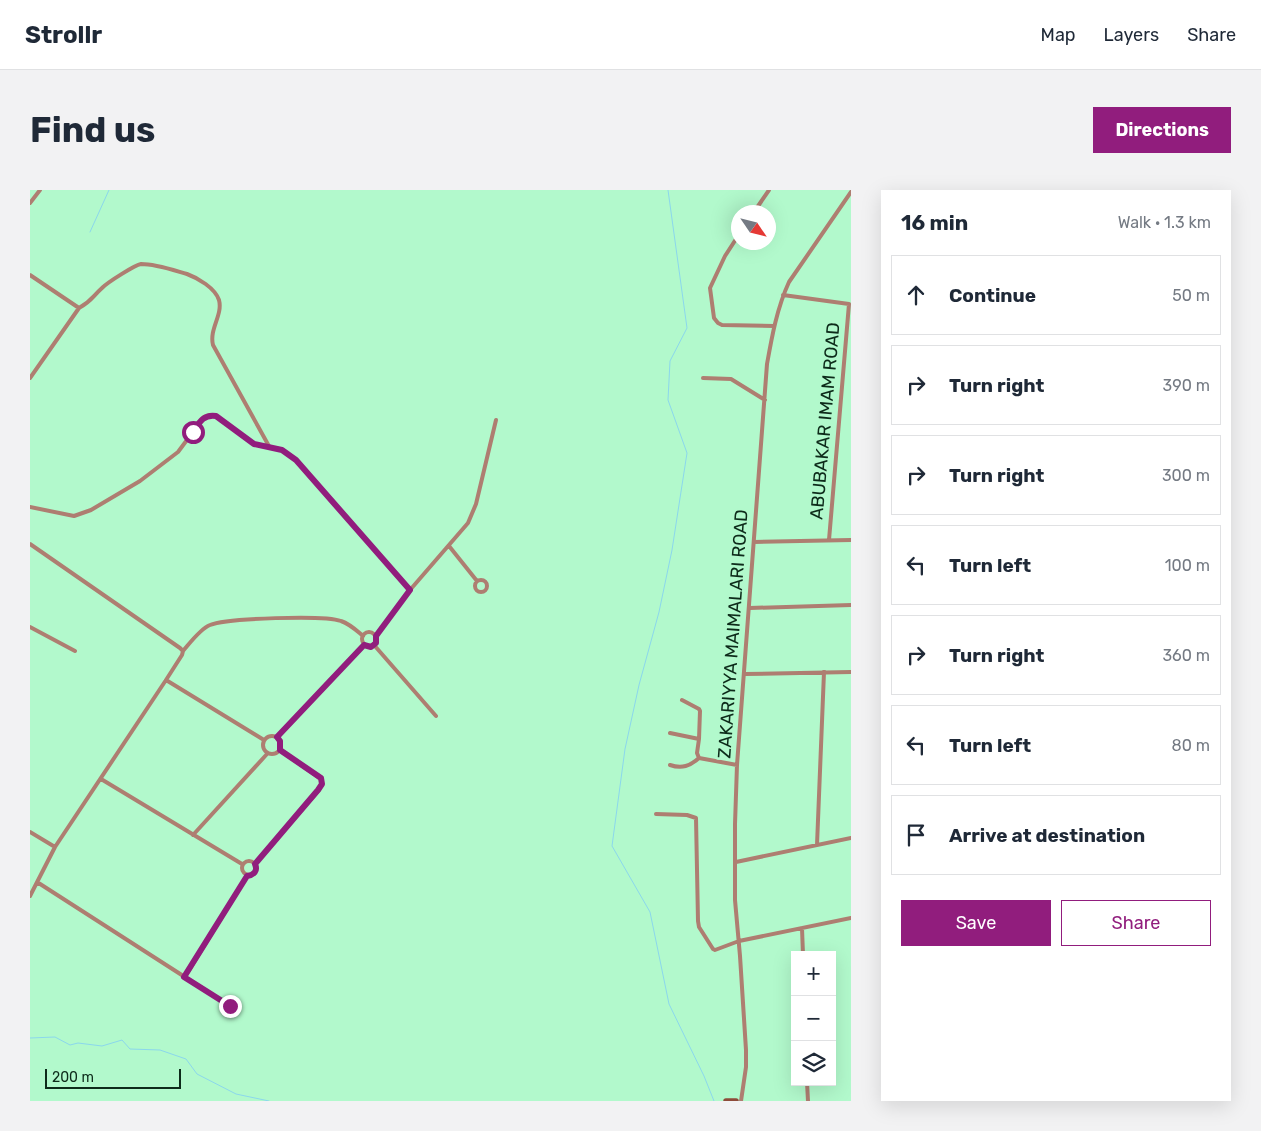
<!DOCTYPE html>
<meta charset="utf-8">
<style>
:root{--surface:#fff;--page:#f2f2f3;--text:#1f2937;--muted:#747a83;--line:#e0e1e3;--accent:#911d7d}
body{margin:0;font-family:Rubik,sans-serif;background:var(--page);color:var(--text)}
.controls{position:absolute;right:15px;bottom:15px;display:grid;overflow:hidden;border-radius:0px;box-shadow:0 5px 20px #0002}
.controls button{width:45px;height:45px;display:grid;place-items:center;padding:0;border:0;border-bottom:1px solid var(--line);background:var(--surface);color:var(--text);font:25px sans-serif}
.compass{position:absolute;left:701px;top:15px;width:45px;height:45px;border-radius:50%;background:var(--surface);box-shadow:0 5px 20px #0002;rotate:125deg}
.scale{position:absolute;left:15px;bottom:12px;width:136px;box-sizing:border-box;padding-left:5px;border:2px solid #0d2b1a;border-top:0;font-size:14px;line-height:18px;white-space:nowrap;color:#0d2b1a;-webkit-text-stroke:4px #b2f9cc;paint-order:stroke}
.stop{position:absolute;width:15px;height:15px;margin:-11px;border:4px solid #911d7d;border-radius:50%;background:#fff}
.stop.end{background:#911d7d;border-color:#fff;box-shadow:0 1px 5px #0008}
.list{margin:0;padding:0;list-style:none}
h2{display:flex;justify-content:space-between;align-items:center;height:65px;margin:0;padding:0 20px;font-size:21px}
h2 small{font-size:16px;font-weight:400;color:var(--muted)}
.list li{display:grid;grid-template-columns:32px 1fr auto;gap:15px;align-items:center;box-sizing:border-box;height:80px;margin:0 10px 10px;padding:0 10px;border:1px solid var(--line);border-radius:0px}
.list b{display:block;font-size:19px;white-space:nowrap}
.list em{font-size:16px;font-style:normal;color:var(--muted)}
.actions{display:flex;gap:10px;padding:15px 20px}
.actions a{flex:1;padding:11px 0;border:1px solid var(--accent);border-radius:0px;text-align:center;font-size:18px;color:var(--accent)}
.actions .main{background:var(--accent);color:#fff}
.icon{flex:none;width:28px;height:28px;fill:none;stroke:currentColor;stroke-width:2;stroke-linecap:round;stroke-linejoin:round}
.map{position:relative;flex:none;width:821px;height:911px;overflow:hidden;border-radius:0px}
header{display:flex;align-items:center;gap:30px;box-sizing:border-box;height:70px;padding:0 25px;background:var(--surface);border-bottom:1px solid var(--line)}
header strong{font-size:24px}
nav{display:flex;gap:28px;margin-inline-start:auto;font-size:18px}
.intro{display:flex;align-items:center;justify-content:space-between;box-sizing:border-box;height:120px;padding:0 30px}
h1{margin:0;font-size:35px}
.button{padding:12px 22px;border-radius:0px;background:var(--accent);color:#fff;font-size:18px;font-weight:700}
main{display:flex;gap:30px;padding:0 30px}
aside{flex:1;background:var(--surface);border-radius:0px;box-shadow:0 5px 20px #0002}
.map>svg:first-child{display:block}
</style>
<header>
<strong>Strollr</strong>
<nav><a>Map</a><a>Layers</a><a>Share</a></nav>
</header>
<div class="intro"><h1>Find us</h1><a class="button">Directions</a></div>
<main>
<div class="map">
<svg width="821" height="911" viewBox="0 0 821 911">
<rect width="100%" height="100%" fill="#b2f9cc"/>
<g fill="none" stroke-linecap="round" stroke-linejoin="round">
<path stroke="#8bd7ec" stroke-width="1" d="M638 0 657 138 640 171 638 210 657 263 642 360 629 422 609 495 595 559 582 656 620 722 639 814 674 886 684 911
M60 42 79 0
M0 848 25 847 40 855 48 853 72 856 92 850 100 859 130 860 156 869 167 884 206 904 239 911"/>
<path stroke="#ae7e71" stroke-width="4" d="M0 13 10 0
M724 22 739 0
M708 46 695 66 680 98 684 128 688 133 692 135 744 136
M0 85 49 118 0 188
M753 105 819 114
M49 118C62 111 62 107 72 98 78 92 105 75 111 74 126 74 143 80 157 84 168 88 185 98 189 110 193 125 179 139 183 155L240 258
M673 188 701 189 735 210
M0 317 44 326 61 320 110 291 148 262 174 227 180 225 186 226 224 254 252 260 266 270 380 400
M799 350 819 114
M724 352 821 350
M0 354 150 458 153 461
M419 356 447 391
M445 396a6 6 0 1 1 12 0a6 6 0 1 1-12 0Z
M720 418 821 415
M0 437 45 461
M332 449a7 7 0 1 1 14 0a7 7 0 1 1-14 0Z
M346 446 380 400 438 333 446 314 466 230
M344 455 406 526
M715 484 821 482
M136 490 234 550
M640 543 669 549 670 521 669 519 652 510
M233 555a9 9 0 1 1 18 0a9 9 0 1 1-18 0Z
M247 547 334 455
M669 549 667 563 669 568 707 575
M640 575C652 579 660 576 669 568
M71 589 212 674
M626 624 657 625 666 628 668 731 669 737 683 759 685 760 709 751 821 728
M0 642 25 657
M163 645 237 564
M787 655 794 482
M212 678a7 7 0 1 1 14 0a7 7 0 1 1-14 0Z
M706 672 821 648
M225 674 289 600 292 594 291 589 250 560
M7 692 200 816
M0 706 25 657 136 490 152 465 153 461C160 453 170 439 180 435 196 428 295 425 311 431 320 434 326 440 333 446
M772 738 773 765
M155 787 217 686
M777 892 778 911
M711 911 716 877V860L710 766 705 710V634L707 575 737 174C742 146 747 118 759 92L821 2"/>
<path stroke="#8e4b39" stroke-width="5.5" d="M696 911H706"/>
</g>
<g fill="none" stroke-linecap="round" stroke-linejoin="round">
<path stroke="#911d7d" stroke-width="6" d="M163 242C169 233 173 224 186 226L224 254 252 260 266 270 380 400 346 446V453L341 457 334 455 247 547 250 551V560L291 588 292 594 288 600 225 674C228 681 224 685 217 686L154 787 200 816"/>
</g>
<g text-anchor="middle" stroke-width="5" stroke-linejoin="round" paint-order="stroke">
<g font-size="18" fill="#0d2b1a" stroke="#b2f9cc">
<text transform="translate(795 231) rotate(-85)" y="6">ABUBAKAR IMAM ROAD</text>
<text transform="translate(703 444) rotate(-86)" y="6">ZAKARIYYA MAIMALARI ROAD</text>
</g>
</g>
</svg>
<div class="controls">
<button>+</button>
<button>−</button>
<button><svg class="icon" aria-label="layers" viewBox="0 0 24 24"><path d="M12 4l9 5-9 5-9-5zM3 14l9 5 9-5"/></svg></button>
</div>
<svg class="compass" viewBox="-18 -18 36 36"><path d="M0-13l5 13h-10z" fill="#e53935"/><path d="M0 13l5-13h-10z" fill="#747a83"/></svg>
<div class="scale">200 m</div>
<div class="stop" style="left:163px;top:242px"></div>
<div class="stop end" style="left:200px;top:816px"></div>
</div>
<aside>
<h2>16 min<small>Walk · 1.3 km</small></h2>
<ul class="list">
<li><svg class="icon" aria-label="ahead" viewBox="0 0 24 24"><path d="M12 20V5M6 11l6-6 6 6"/></svg><div><b>Continue</b></div><em>50 m</em></li>
<li><svg class="icon" aria-label="right" viewBox="0 0 24 24"><path d="M7 20v-9h11M14 6l5 5-5 5"/></svg><div><b>Turn right</b></div><em>390 m</em></li>
<li><svg class="icon" aria-label="right" viewBox="0 0 24 24"><path d="M7 20v-9h11M14 6l5 5-5 5"/></svg><div><b>Turn right</b></div><em>300 m</em></li>
<li><svg class="icon" aria-label="left" viewBox="0 0 24 24"><path d="M17 20v-9H6M10 6l-5 5 5 5"/></svg><div><b>Turn left</b></div><em>100 m</em></li>
<li><svg class="icon" aria-label="right" viewBox="0 0 24 24"><path d="M7 20v-9h11M14 6l5 5-5 5"/></svg><div><b>Turn right</b></div><em>360 m</em></li>
<li><svg class="icon" aria-label="left" viewBox="0 0 24 24"><path d="M17 20v-9H6M10 6l-5 5 5 5"/></svg><div><b>Turn left</b></div><em>80 m</em></li>
<li><svg class="icon" aria-label="arrive" viewBox="0 0 24 24"><path d="M6 21V4h12l-3 4 3 4H6"/></svg><div><b>Arrive at destination</b></div></li>
</ul>
<div class="actions"><a class="main">Save</a><a>Share</a></div>
</aside>
</main>
